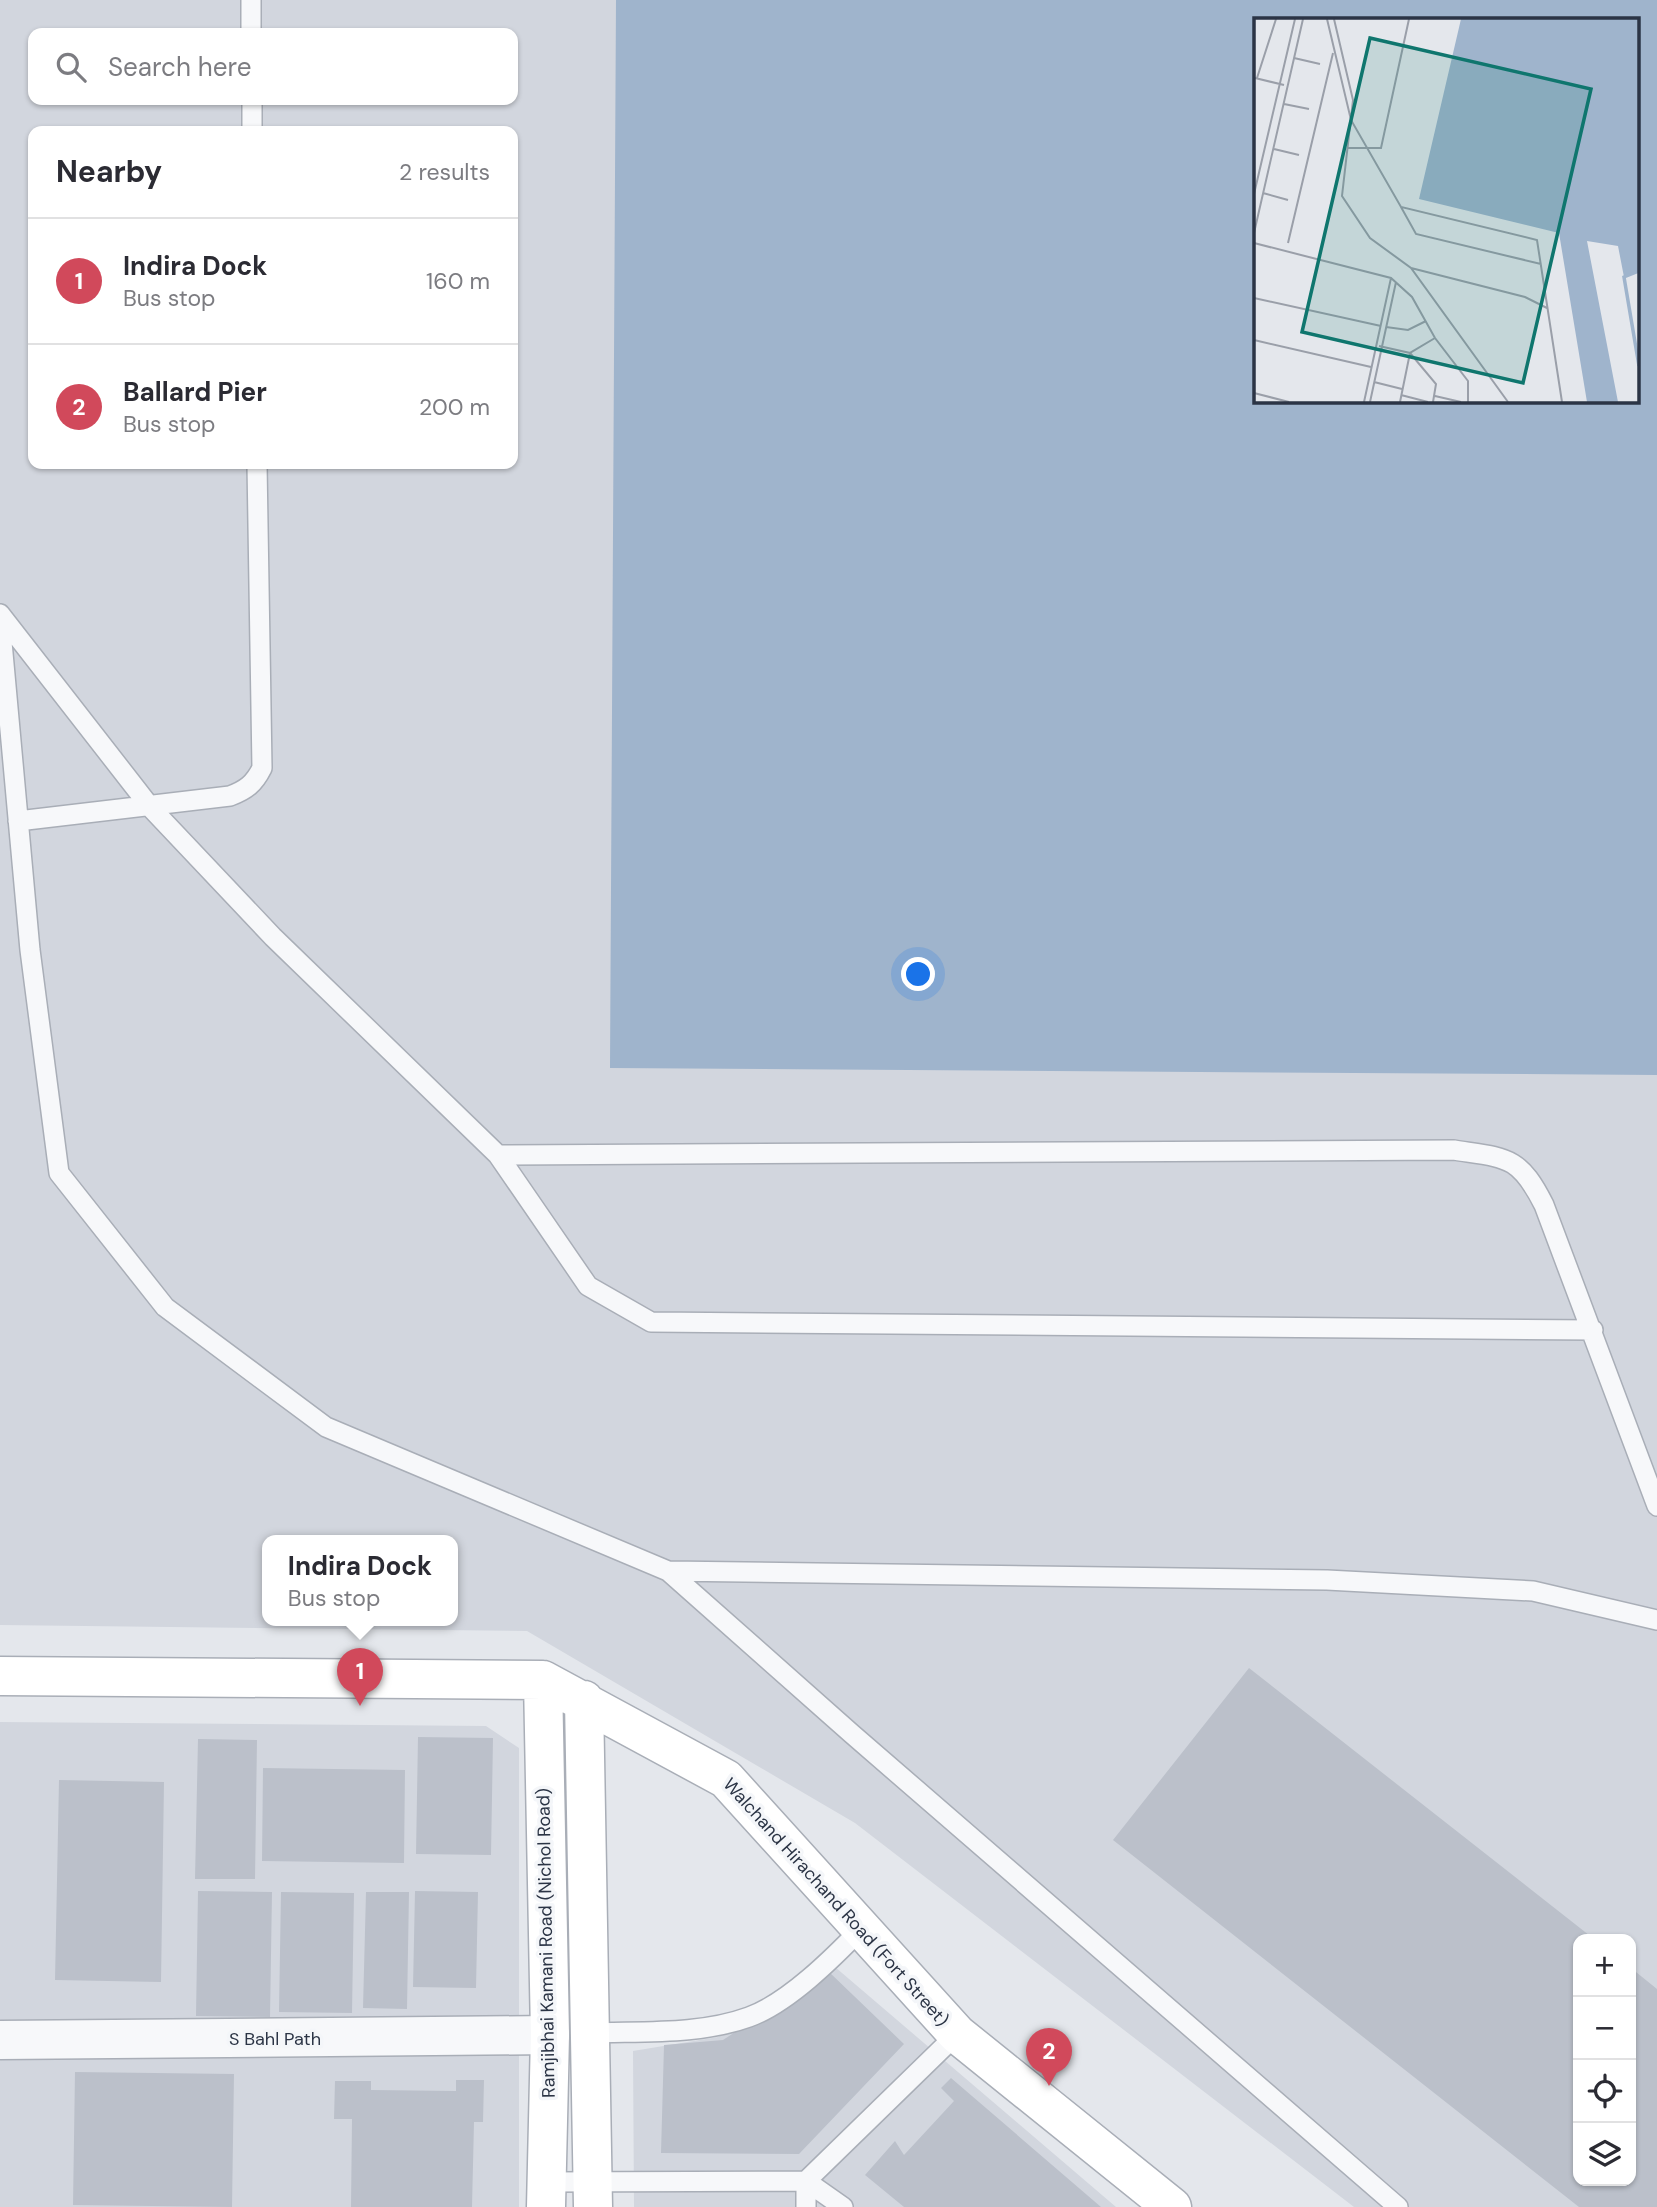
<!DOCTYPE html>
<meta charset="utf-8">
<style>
:root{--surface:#fff;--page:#f7f7f7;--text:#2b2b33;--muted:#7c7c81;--line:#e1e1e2;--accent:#d1495b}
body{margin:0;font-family:"DM Sans",sans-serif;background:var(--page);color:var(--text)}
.controls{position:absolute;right:21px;bottom:21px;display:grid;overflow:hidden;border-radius:14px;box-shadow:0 2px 5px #0004}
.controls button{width:63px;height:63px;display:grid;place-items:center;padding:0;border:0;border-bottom:2px solid var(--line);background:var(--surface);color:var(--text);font:35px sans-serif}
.you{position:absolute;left:919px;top:975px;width:24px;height:24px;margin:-18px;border:5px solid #fff;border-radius:50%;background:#1a73e8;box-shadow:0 0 0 10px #1a73e833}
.badge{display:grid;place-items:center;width:46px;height:46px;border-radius:50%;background:var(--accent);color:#fff;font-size:23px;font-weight:700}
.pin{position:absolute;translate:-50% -58px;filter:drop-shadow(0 2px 4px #0008)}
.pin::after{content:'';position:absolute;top:37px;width:24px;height:21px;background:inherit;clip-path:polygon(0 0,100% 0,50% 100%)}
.popup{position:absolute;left:262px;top:1535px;width:196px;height:91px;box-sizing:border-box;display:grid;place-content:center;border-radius:14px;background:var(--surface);filter:drop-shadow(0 2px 5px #0005);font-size:23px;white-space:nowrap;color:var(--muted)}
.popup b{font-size:26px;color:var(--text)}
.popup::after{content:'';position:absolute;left:50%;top:100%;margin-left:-14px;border:14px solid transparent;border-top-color:var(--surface)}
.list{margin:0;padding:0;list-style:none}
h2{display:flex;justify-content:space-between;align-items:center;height:91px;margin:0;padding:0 28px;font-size:30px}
h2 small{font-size:23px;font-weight:400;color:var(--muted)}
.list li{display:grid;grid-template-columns:46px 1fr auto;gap:21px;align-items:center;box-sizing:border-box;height:126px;padding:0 28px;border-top:2px solid var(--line)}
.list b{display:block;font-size:26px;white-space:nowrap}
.list p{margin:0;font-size:23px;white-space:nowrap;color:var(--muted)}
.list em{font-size:23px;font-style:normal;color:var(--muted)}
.icon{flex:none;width:38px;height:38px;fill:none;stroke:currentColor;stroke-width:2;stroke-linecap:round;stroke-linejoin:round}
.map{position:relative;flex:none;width:1657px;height:2207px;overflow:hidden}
.search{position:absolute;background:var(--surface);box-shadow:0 2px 5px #0004;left:28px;top:28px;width:490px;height:77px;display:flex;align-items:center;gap:18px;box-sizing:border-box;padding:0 24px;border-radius:14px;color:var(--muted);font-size:26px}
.panel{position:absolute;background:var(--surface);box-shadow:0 2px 5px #0004;left:28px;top:126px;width:490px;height:343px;border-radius:14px}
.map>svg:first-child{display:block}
</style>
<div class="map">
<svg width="1657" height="2207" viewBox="0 0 1657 2207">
<rect width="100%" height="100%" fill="#e4e7ec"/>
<path fill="#d2d6de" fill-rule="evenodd" d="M0 0H1657V2207H1354L855 1823 527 1631 0 1625ZM1256 19H1638V401H1256ZM33 33H513V100H33ZM33 131H513V464H33ZM267 1540H453V1620H267ZM1578 1939H1631V2181H1578Z
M0 1722 486 1726 519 1748V2207H0Z
M835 1967 1116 2207H634L633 2051 718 2037Z"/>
<path fill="#9fb4cc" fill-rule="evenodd" d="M616 0H1657V1075L610 1068ZM1256 19H1638V401H1256Z"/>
<path fill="#bbc0ca" d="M1249 1668 1594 1939H1578V2181H1631V1968L1657 1989V2207H1579L1113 1840Z
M418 1737 493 1738 491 1855 416 1854Z
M198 1739 257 1740 255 1879H195Z
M263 1768 405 1770 404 1863 262 1861Z
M59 1780 164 1782 161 1982 55 1980Z
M198 1891 272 1892 270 2017 196 2016Z
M415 1891 478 1892 476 1988 413 1987Z
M281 1892 354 1893 352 2013 279 2012Z
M366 1892H409L407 2009 363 2008Z
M828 1971 904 2044 799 2154 661 2153 664 2045 723 2040Z
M75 2072 234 2074 232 2207 73 2205Z
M951 2078 1101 2207H904L865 2175 895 2141 904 2155 954 2101 941 2088Z
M456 2080H484L483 2122H474L472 2207H351L352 2119H334L335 2081H371V2090L456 2091Z"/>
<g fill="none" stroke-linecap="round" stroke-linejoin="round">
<defs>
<path id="lane" d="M251 0V33
M252 100V131
M0 614 151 808 273 937 498 1155 1454 1150C1506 1158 1519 1155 1544 1205L1657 1506
M0 620 30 950 59 1173 165 1307 326 1427 668 1571 852 1734 1398 2207
M18 821 230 796C246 790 254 784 262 768L257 464
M498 1155 588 1286 651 1322 1593 1330
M668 1571 1327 1580 1533 1591 1657 1620
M590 2033C642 2031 700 2035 749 2017 788 2003 833 1958 862 1928
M546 2182 806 2181 843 2207
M806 2207V2181L957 2034"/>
<path id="street" d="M0 2040 550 2035"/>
<path id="secondary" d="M0 1676 543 1680 726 1779 957 2034 1172 2207
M543 1680 550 2035 546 2207
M584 1700 593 2207"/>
</defs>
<use href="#lane" stroke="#a9aeb7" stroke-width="22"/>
<use href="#street" stroke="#a9aeb7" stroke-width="41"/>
<use href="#secondary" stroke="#a9aeb7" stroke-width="41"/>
<use href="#lane" stroke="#f7f8fa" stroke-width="19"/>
<use href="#street" stroke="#f7f8fa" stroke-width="38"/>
<use href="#secondary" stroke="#fff" stroke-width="38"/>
</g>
<g text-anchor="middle" stroke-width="7" stroke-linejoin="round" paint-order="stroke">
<g font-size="18" fill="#2b3445" stroke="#f4f6f9">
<text transform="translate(836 1902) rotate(48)" y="6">Walchand Hirachand Road (Fort Street)</text>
<text transform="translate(546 1943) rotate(-91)" y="6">Ramjibhai Kamani Road (Nichol Road)</text>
<text x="275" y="2045">S Bahl Path</text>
</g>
</g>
<g transform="translate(1254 18)">
<rect width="385" height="385" fill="#e4e7ec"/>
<path d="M207 1H385V253L370 259 364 228 333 223 364 384H333L305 215 165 181Z" fill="#9fb4cc"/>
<path fill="none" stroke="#9fb4cc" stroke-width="3.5" d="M385 253 370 259 385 348"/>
<path fill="none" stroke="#9a9fa9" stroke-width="2" d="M73 1 97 102 147 189 283 222 308 384M80 1 99 82 88 178 116 220 157 250 254 384M40 40 66 46M1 60 30 67M3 60 22 1M30 86 55 91M93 130H127L155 1M20 131 45 137M9 175 34 182M0 176 41 1M147 189 162 216 287 246M0 215 49 1M0 225 137 260 158 279 181 320 214 363V384M34 225 79 35M157 250 271 279 293 290M0 280 127 308M132 309 154 312 172 303M0 322 117 349M125 328 156 335 182 366 179 384M120 364 148 371M0 375 35 384M147 377 174 384M181 378 207 384M110 384 137 260M116 384 142 264M146 384 156 335 181 320"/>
<path fill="#0f766e" fill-opacity="0.15" stroke="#0f766e" stroke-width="3.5" d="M116 20 337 71 269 365 48 314Z"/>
<rect width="385" height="385" fill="none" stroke="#2b3445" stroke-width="3.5"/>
</g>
</svg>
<div class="controls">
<button>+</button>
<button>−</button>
<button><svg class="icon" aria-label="locate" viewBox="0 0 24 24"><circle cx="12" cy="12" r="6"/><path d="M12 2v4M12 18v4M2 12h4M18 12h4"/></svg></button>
<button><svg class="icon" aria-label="layers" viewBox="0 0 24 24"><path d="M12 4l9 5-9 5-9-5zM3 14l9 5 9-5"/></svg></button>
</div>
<div class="you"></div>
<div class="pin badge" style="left:360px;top:1706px">1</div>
<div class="popup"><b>Indira Dock</b>Bus stop</div>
<div class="pin badge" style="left:1049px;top:2086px">2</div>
<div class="search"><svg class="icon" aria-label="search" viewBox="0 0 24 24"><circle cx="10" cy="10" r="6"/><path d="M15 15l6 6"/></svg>Search here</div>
<section class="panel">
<h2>Nearby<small>2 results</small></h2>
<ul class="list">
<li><span class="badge">1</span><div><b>Indira Dock</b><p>Bus stop</p></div><em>160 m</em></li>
<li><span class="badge">2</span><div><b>Ballard Pier</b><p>Bus stop</p></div><em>200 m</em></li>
</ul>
</section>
</div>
